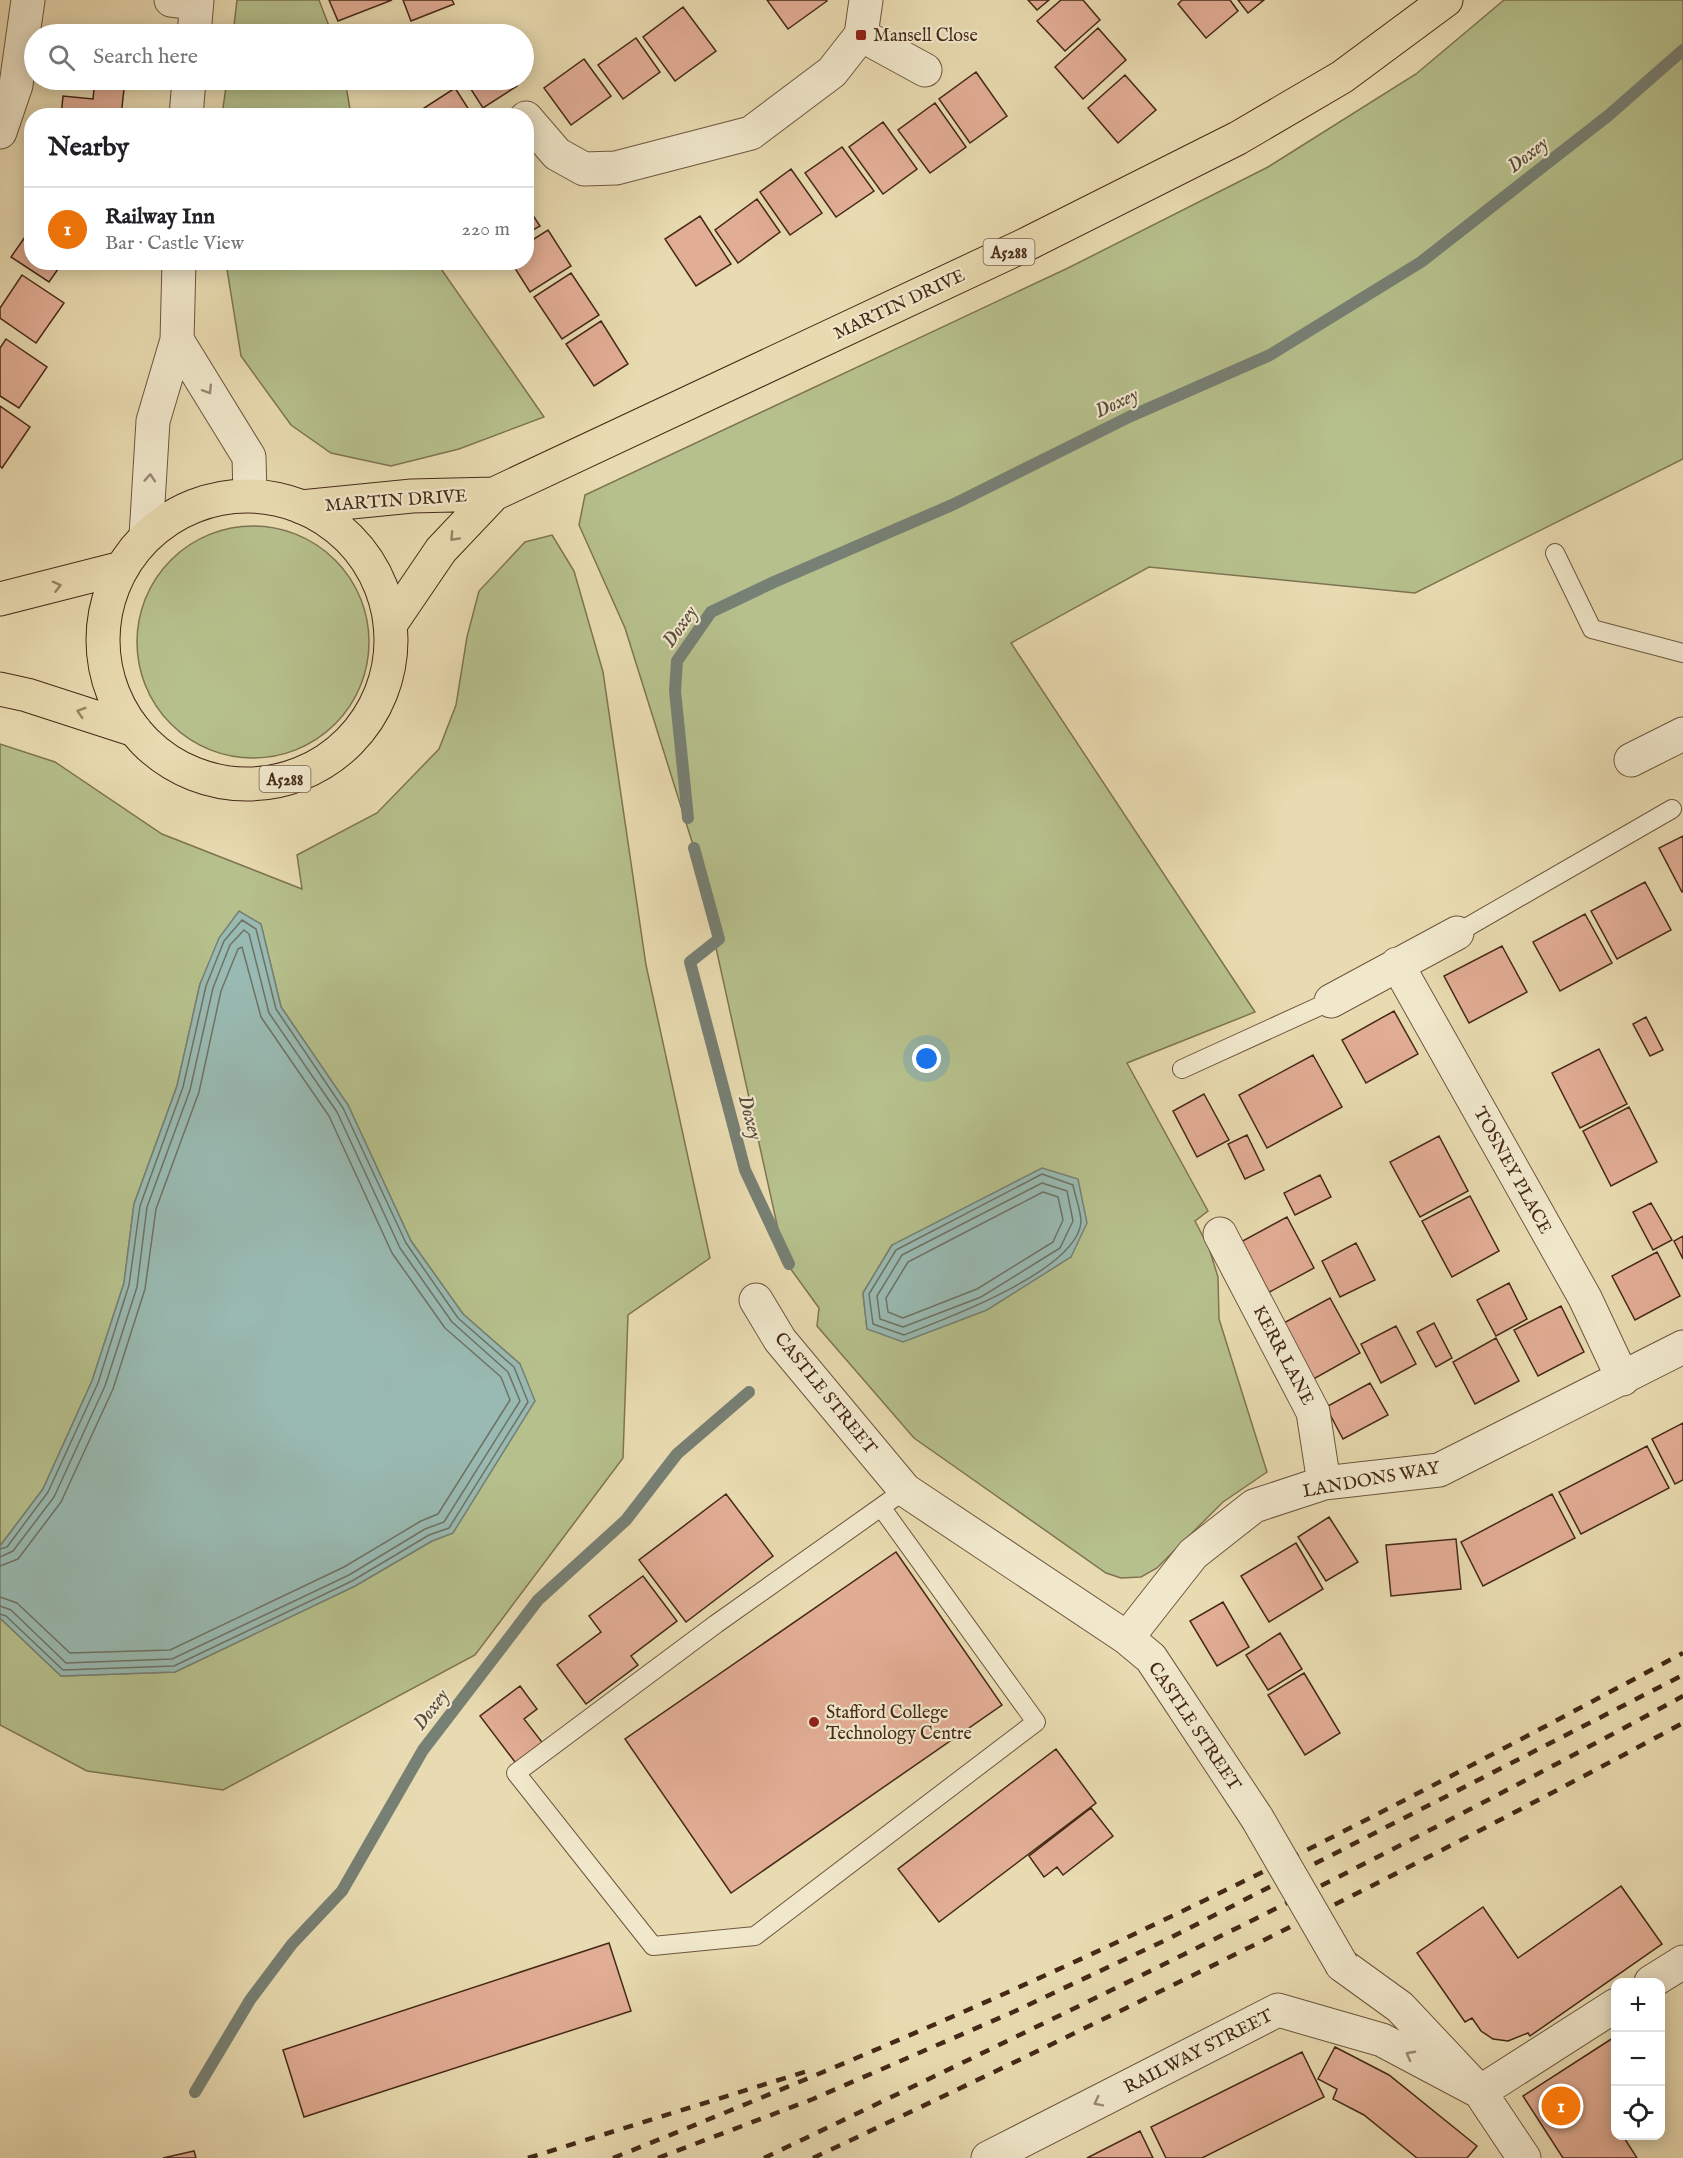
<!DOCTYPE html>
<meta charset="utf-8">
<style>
:root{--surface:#fff;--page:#f2f2f2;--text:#202124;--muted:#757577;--line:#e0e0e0;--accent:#8f2418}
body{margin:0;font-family:"IM FELL English",serif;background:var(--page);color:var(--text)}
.controls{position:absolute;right:18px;bottom:18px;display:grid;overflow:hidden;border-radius:12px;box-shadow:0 3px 15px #0003}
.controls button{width:54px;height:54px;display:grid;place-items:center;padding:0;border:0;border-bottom:2px solid var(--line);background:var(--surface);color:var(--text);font:30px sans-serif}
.you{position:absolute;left:927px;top:1059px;width:21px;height:21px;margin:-15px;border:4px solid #fff;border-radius:50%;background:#1a73e8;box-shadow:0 0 0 9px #1a73e833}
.badge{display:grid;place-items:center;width:39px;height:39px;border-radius:50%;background:var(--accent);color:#fff;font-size:20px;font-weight:700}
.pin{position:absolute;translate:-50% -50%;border:3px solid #fff;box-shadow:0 2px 6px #0006}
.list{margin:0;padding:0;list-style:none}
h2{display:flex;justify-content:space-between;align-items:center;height:78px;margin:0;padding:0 24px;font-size:26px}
h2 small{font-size:20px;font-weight:400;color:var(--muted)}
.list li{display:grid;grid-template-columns:39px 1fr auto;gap:18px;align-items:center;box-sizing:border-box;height:84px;padding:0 24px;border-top:2px solid var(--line)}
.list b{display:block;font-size:22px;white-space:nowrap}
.list p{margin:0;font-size:20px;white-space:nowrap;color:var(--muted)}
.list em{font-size:20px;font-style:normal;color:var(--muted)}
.icon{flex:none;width:33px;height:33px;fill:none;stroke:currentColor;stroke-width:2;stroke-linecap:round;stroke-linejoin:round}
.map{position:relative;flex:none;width:1683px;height:2158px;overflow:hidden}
.search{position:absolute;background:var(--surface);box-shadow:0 3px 15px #0003;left:24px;top:24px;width:510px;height:66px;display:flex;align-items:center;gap:15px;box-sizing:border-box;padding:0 21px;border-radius:33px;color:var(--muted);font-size:22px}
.panel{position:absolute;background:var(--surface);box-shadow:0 3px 15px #0003;left:24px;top:108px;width:510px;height:162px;border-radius:24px}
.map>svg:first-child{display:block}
</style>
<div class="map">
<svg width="1683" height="2158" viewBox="0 0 1683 2158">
<rect width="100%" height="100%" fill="#e9dbb1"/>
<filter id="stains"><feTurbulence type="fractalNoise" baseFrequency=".00333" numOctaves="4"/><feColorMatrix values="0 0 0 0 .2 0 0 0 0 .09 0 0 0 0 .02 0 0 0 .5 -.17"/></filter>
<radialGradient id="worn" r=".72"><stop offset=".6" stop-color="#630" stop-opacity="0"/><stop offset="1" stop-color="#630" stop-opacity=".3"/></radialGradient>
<path fill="#b6c08c" stroke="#7e7452" stroke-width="1.5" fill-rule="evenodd" d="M237 0H319L332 34H233Z
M1504 0H1683V459L1415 593 1149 567 1011 643 1255 1012 1127 1063 1208 1211 1195 1221 1209 1248 1218 1277 1219 1319 1267 1472 1223 1502 1157 1568 1141 1577 1121 1578 1106 1573 914 1438 817 1326 819 1308 785 1261 694 848 625 628 579 525 585 495 1068 268 1268 167 1416 74ZM892 1245 867 1329 863 1293Z
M227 80H345L351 115H222Z
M226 263H437L544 417 459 449 391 466 331 453 291 425 241 356Z
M137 642a116 116 0 1 1 232 0a116 116 0 1 1-232 0Z
M552 535 574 571 603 672 646 965 710 1258 628 1315 623 1458 475 1655 223 1790 87 1771 0 1725V1618L61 1676 175 1672 355 1586 432 1541 453 1533 520 1364 463 1314 411 1241 348 1105 281 1007 261 925 200 984 177 1086 134 1204 124 1283 92 1381 43 1489 0 1546V744L55 762 162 834 302 889 297 855 377 813 439 749 456 705 467 637 479 591 525 542Z"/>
<path fill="#99bab2" stroke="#778074" stroke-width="1.5" d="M239 911 261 924 281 1007 348 1105 411 1241 463 1314 520 1364 535 1401 453 1533 432 1541 355 1586 175 1672 61 1676 0 1618V1546L43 1489 92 1381 124 1283 134 1204 177 1086 200 984 219 938Z
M1042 1168 1078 1179 1087 1223 1071 1257 987 1310 903 1342 867 1329 863 1293 892 1245Z"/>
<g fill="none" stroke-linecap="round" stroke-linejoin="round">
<path stroke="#6f7264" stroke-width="1.5" d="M1042 1174 1073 1185C1075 1196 1081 1211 1081 1222 1077 1271 945 1319 904 1335L873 1324 869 1294 896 1250Z
M1042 1183 1067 1191 1073 1221 1060 1248 981 1297 903 1327 880 1319 877 1296 902 1255Z
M1043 1192 1058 1197 1063 1220 1053 1242 977 1289 903 1318 888 1312 886 1298 908 1262Z
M0 1549 7 1547 48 1492 98 1383 129 1285 140 1206 183 1087 206 986 224 941 242 920 256 929 276 1009 343 1108 406 1243 458 1318 514 1367 528 1402 449 1528 429 1535 352 1581 174 1666 63 1670 6 1616 0 1614
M0 1557 13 1551 54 1497 105 1386 137 1287 147 1207 190 1090 213 988 230 945 244 930 249 934 269 1013 337 1112 400 1248 452 1322 508 1372 520 1401 444 1522 425 1529 349 1575 172 1659 66 1663 11 1610 0 1606
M0 1566 18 1559 61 1502 113 1389 145 1289 156 1209 199 1092 221 991 238 949 242 947 261 1017 329 1116 392 1253 445 1328 501 1377 510 1400 438 1514 421 1521 344 1567 170 1650 70 1653 17 1603 0 1597"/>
<path stroke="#778074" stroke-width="12" d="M688 818 675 691 677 661 711 612 774 582 952 505 1129 417 1270 355 1421 262 1609 115 1683 50
M694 848 719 939 690 962 745 1170 789 1264
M195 2092 250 2000 292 1944 342 1891 423 1750 538 1600 626 1520 677 1454 749 1392"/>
</g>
<path fill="#e2ad95" stroke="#452917" stroke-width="1.5" d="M329 0H392L338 21Z
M403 0H452L454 4 411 21Z
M767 0H826L827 1 788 29Z
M1028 0H1049L1037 10Z
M1061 0H1083L1100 20 1065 51 1037 21Z
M1182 0H1230L1238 11 1206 38 1178 4Z
M1238 0H1264L1248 13Z
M683 7 716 51 675 81 643 37Z
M1098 28 1126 60 1083 99 1055 67Z
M636 38 660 72 623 99 598 65Z
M584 59 611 96 571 125 544 88Z
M976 72 1007 116 970 143 939 99Z
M1125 75 1156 110 1118 143 1088 108Z
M95 80H125L121 116H61L63 96 93 99Z
M465 80H513L517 86 483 108Z
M455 88 473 116H425L421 110Z
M935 103 966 147 930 173 898 130Z
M883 122 917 169 883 194 849 147Z
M842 147 874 191 836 217 805 173Z
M791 169 822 213 790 235 760 192Z
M757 199 780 232 738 263 715 230Z
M526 205 540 226 526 234Z
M700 216 731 264 696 286 665 239Z
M32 227V262H63L49 282 11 257Z
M548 230 571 266 530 292 511 262H526V244Z
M571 273 599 315 562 339 534 297Z
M22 275 64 303 36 343 0 318V308Z
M601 321 628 364 594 386 566 344Z
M6 339 47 367 19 408 0 396V348Z
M0 406 30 427 2 468 0 466Z
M1683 836V891L1682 892 1659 848Z
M1645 882 1671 930 1617 959 1591 911Z
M1585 914 1612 963 1560 991 1533 942Z
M1502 946 1527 992 1469 1023 1444 976Z
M1394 1011 1418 1054 1366 1083 1342 1040Z
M1646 1017 1663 1050 1650 1056 1633 1024Z
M1599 1049 1627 1104 1580 1128 1552 1073Z
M1313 1055 1342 1107 1267 1148 1239 1095Z
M1204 1094 1229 1140 1197 1157 1173 1111Z
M1629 1107 1657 1162 1611 1186 1583 1131Z
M1247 1135 1264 1170 1245 1179 1228 1144Z
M1439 1136 1468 1191 1420 1217 1390 1162Z
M1320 1175 1331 1197 1295 1215 1284 1193Z
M1470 1196 1499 1251 1452 1277 1422 1221Z
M1651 1203 1672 1240 1653 1250 1633 1212Z
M1287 1217 1314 1268 1264 1295 1237 1244Z
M1683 1236V1259L1674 1241Z
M1356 1243 1375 1280 1340 1297 1322 1261Z
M1657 1252 1680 1296 1635 1320 1612 1276Z
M1509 1283 1527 1319 1496 1336 1477 1300Z
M1330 1298 1360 1353 1310 1381 1280 1325Z
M1561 1306 1584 1352 1538 1376 1514 1330Z
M1434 1323 1452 1358 1436 1367 1417 1332Z
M1396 1326 1416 1364 1381 1383 1361 1344Z
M1496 1338 1519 1381 1475 1404 1453 1362Z
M1370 1383 1388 1415 1343 1439 1326 1407Z
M1683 1423V1480L1675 1484 1652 1439Z
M1647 1446 1669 1488 1581 1534 1559 1492Z
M726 1494 773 1556 686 1622 639 1560Z
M1552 1494 1575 1538 1483 1586 1461 1542Z
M1329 1517 1358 1562 1326 1581 1298 1537Z
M1456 1539 1461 1589 1391 1596 1386 1545Z
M1296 1543 1323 1589 1269 1622 1241 1576Z
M896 1552 1002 1705 731 1893 625 1739Z
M643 1576 677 1621 631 1656 638 1665 586 1704 557 1665 601 1632 589 1616Z
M1223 1602 1249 1647 1217 1666 1190 1621Z
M1280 1633 1302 1669 1268 1690 1246 1655Z
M1304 1673 1340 1733 1305 1755 1268 1695Z
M520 1686 537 1709 524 1719 545 1746 518 1766 480 1716Z
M1056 1749 1096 1803 939 1922 898 1869Z
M1091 1808 1113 1836 1063 1875 1057 1867 1044 1877 1029 1856Z
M1621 1886 1662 1944 1530 2036 1528 2033 1508 2041 1493 2039 1481 2031 1472 2018 1465 2022 1417 1953 1483 1907 1518 1958Z
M609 1943 631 2011 304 2117 283 2050Z
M1616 2036V2116L1612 2118 1616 2124V2136H1623L1637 2158H1563L1523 2096Z
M1335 2047 1389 2075 1477 2146 1467 2158H1417L1364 2115 1333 2099 1337 2089 1318 2079Z
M1302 2052 1324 2097 1202 2158H1166L1151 2127Z
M1140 2131 1153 2158H1087Z
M194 2151 196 2158H163Z"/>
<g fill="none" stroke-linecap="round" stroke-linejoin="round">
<defs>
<path id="service" d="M1555 553 1592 629 1683 653
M1457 933 1672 809
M1182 1069 1331 1001
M881 1507 1036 1722 755 1936 653 1946 516 1773 716 1624 881 1507 905 1490"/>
<path id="minor" d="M171 0 196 3
M861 35 925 70
M526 118 557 154 584 169 616 168 751 133 832 72 861 35 866 0
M0 132 16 85 28 0
M1631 760 1683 734
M1397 964 1585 1298 1623 1379
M1331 1001 1457 933
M1220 1234 1313 1412 1324 1483
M756 1300 780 1340 905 1490 1127 1638 1151 1658 1257 1818
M1127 1638 1193 1554 1254 1506 1324 1483 1439 1470 1683 1347
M1342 1965 1400 2007 1480 2092 1524 2158
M1651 1982 1683 1962
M1480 2092 1616 2005
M988 2158 1278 2010 1382 2040 1480 2092"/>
<path id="tertiary" d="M194 34 197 0
M186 116 189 80
M177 340 249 457 250 495
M146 536 153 421 177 340 179 262"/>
<path id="primary" d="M103 640a144 144 0 1 1 288 0a144 144 0 1 1-288 0Z
M301 507 412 496 494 494
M0 599 122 568
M390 625 441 550 494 494 1027 244 1238 138 1342 77 1446 0
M0 689 27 695 135 730"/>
</defs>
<use href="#service" stroke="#6e563e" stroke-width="20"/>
<use href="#minor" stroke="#6e563e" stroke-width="35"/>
<use href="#tertiary" stroke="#6e563e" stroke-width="35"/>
<use href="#primary" stroke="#452917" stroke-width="35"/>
<use href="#service" stroke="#f1e8cc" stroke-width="18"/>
<use href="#minor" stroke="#f1e8cc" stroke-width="33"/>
<use href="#tertiary" stroke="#f1e8cc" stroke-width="33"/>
<use href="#primary" stroke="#e9dbb1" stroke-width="33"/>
<path stroke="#452917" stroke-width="4.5" stroke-dasharray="10 10" stroke-linecap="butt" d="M528 2158 814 2069
M613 2158C810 2079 1006 1997 1197 1904 1361 1825 1522 1739 1683 1653
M658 2158 813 2099 1011 2013 1168 1939 1683 1675
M764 2158C1074 2010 1382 1860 1683 1696
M813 2158C1106 2020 1398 1877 1683 1723"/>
<defs>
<path id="minor-bridge" d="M1257 1818 1342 1965"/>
</defs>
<use href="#minor-bridge" stroke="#6e563e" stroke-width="35" stroke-linecap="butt"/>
<use href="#minor-bridge" stroke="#f1e8cc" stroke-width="33"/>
</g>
<defs><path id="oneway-chevron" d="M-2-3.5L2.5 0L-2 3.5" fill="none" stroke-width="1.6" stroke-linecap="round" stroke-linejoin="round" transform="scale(1.5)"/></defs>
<g stroke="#9b8872">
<use href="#oneway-chevron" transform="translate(208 390) rotate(58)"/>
<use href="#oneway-chevron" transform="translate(150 478) rotate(-86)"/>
<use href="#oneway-chevron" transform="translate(1410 2055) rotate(-152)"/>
<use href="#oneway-chevron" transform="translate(1098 2102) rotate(153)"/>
</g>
<g stroke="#978264">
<use href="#oneway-chevron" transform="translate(454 537) rotate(133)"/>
<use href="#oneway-chevron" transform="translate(57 586) rotate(-15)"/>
<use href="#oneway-chevron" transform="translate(81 712) rotate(-162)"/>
</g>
<g fill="#8f2418" stroke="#f1e8cc" stroke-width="2">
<rect x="855" y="29" width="12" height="12" rx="3"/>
<circle cx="814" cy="1722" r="6"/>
</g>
<g text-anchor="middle" stroke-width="4.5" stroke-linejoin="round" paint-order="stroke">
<g fill="#f1e8cc" stroke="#79624d" stroke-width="1.5">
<rect x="983.5" y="239" width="51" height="26" rx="4.5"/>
<rect x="259.5" y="766" width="51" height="26" rx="4.5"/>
</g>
<g font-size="16" font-weight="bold" fill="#452917">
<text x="1009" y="258">A5288</text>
<text x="285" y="785">A5288</text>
</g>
<g font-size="18" fill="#452917" stroke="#f1e8cc" text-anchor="start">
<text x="873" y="41">Mansell Close</text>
<text x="826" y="1718">Stafford College<tspan x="826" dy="21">Technology Centre</tspan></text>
</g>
<g font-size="18" fill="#452917" stroke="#f1e8cc">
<text transform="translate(899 304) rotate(-25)" y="6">MARTIN DRIVE</text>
<text transform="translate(396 500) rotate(-4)" y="6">MARTIN DRIVE</text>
<text transform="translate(1513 1170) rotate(61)" y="6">TOSNEY PLACE</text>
<text transform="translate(1284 1355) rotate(62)" y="6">KERR LANE</text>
<text transform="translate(826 1393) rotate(51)" y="6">CASTLE STREET</text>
<text transform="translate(1371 1479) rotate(-10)" y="6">LANDONS WAY</text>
<text transform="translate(1195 1726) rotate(56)" y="6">CASTLE STREET</text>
<text transform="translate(1198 2051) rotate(-27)" y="6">RAILWAY STREET</text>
</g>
<g font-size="20" font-style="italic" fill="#5a4d3e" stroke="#f1e8cc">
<text transform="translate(1527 154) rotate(-38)" y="7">Doxey</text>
<text transform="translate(1116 402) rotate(-25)" y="7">Doxey</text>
<text transform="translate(679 626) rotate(-55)" y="7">Doxey</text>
<text transform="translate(751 1117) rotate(75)" y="7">Doxey</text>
<text transform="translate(430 1709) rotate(-53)" y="7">Doxey</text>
</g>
</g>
<rect width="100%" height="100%" filter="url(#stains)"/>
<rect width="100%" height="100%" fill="url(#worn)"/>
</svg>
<div class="controls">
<button>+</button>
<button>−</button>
<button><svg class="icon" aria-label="locate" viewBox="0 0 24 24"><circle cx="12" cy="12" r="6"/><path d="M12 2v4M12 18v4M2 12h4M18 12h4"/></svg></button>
</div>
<div class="you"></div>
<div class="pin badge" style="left:1561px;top:2106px;background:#e8710a">1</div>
<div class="search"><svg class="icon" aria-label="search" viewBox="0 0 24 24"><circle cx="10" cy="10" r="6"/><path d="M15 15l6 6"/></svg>Search here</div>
<section class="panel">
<h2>Nearby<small></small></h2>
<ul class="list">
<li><span class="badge" style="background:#e8710a">1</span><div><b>Railway Inn</b><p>Bar · Castle View</p></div><em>220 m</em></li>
</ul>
</section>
</div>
